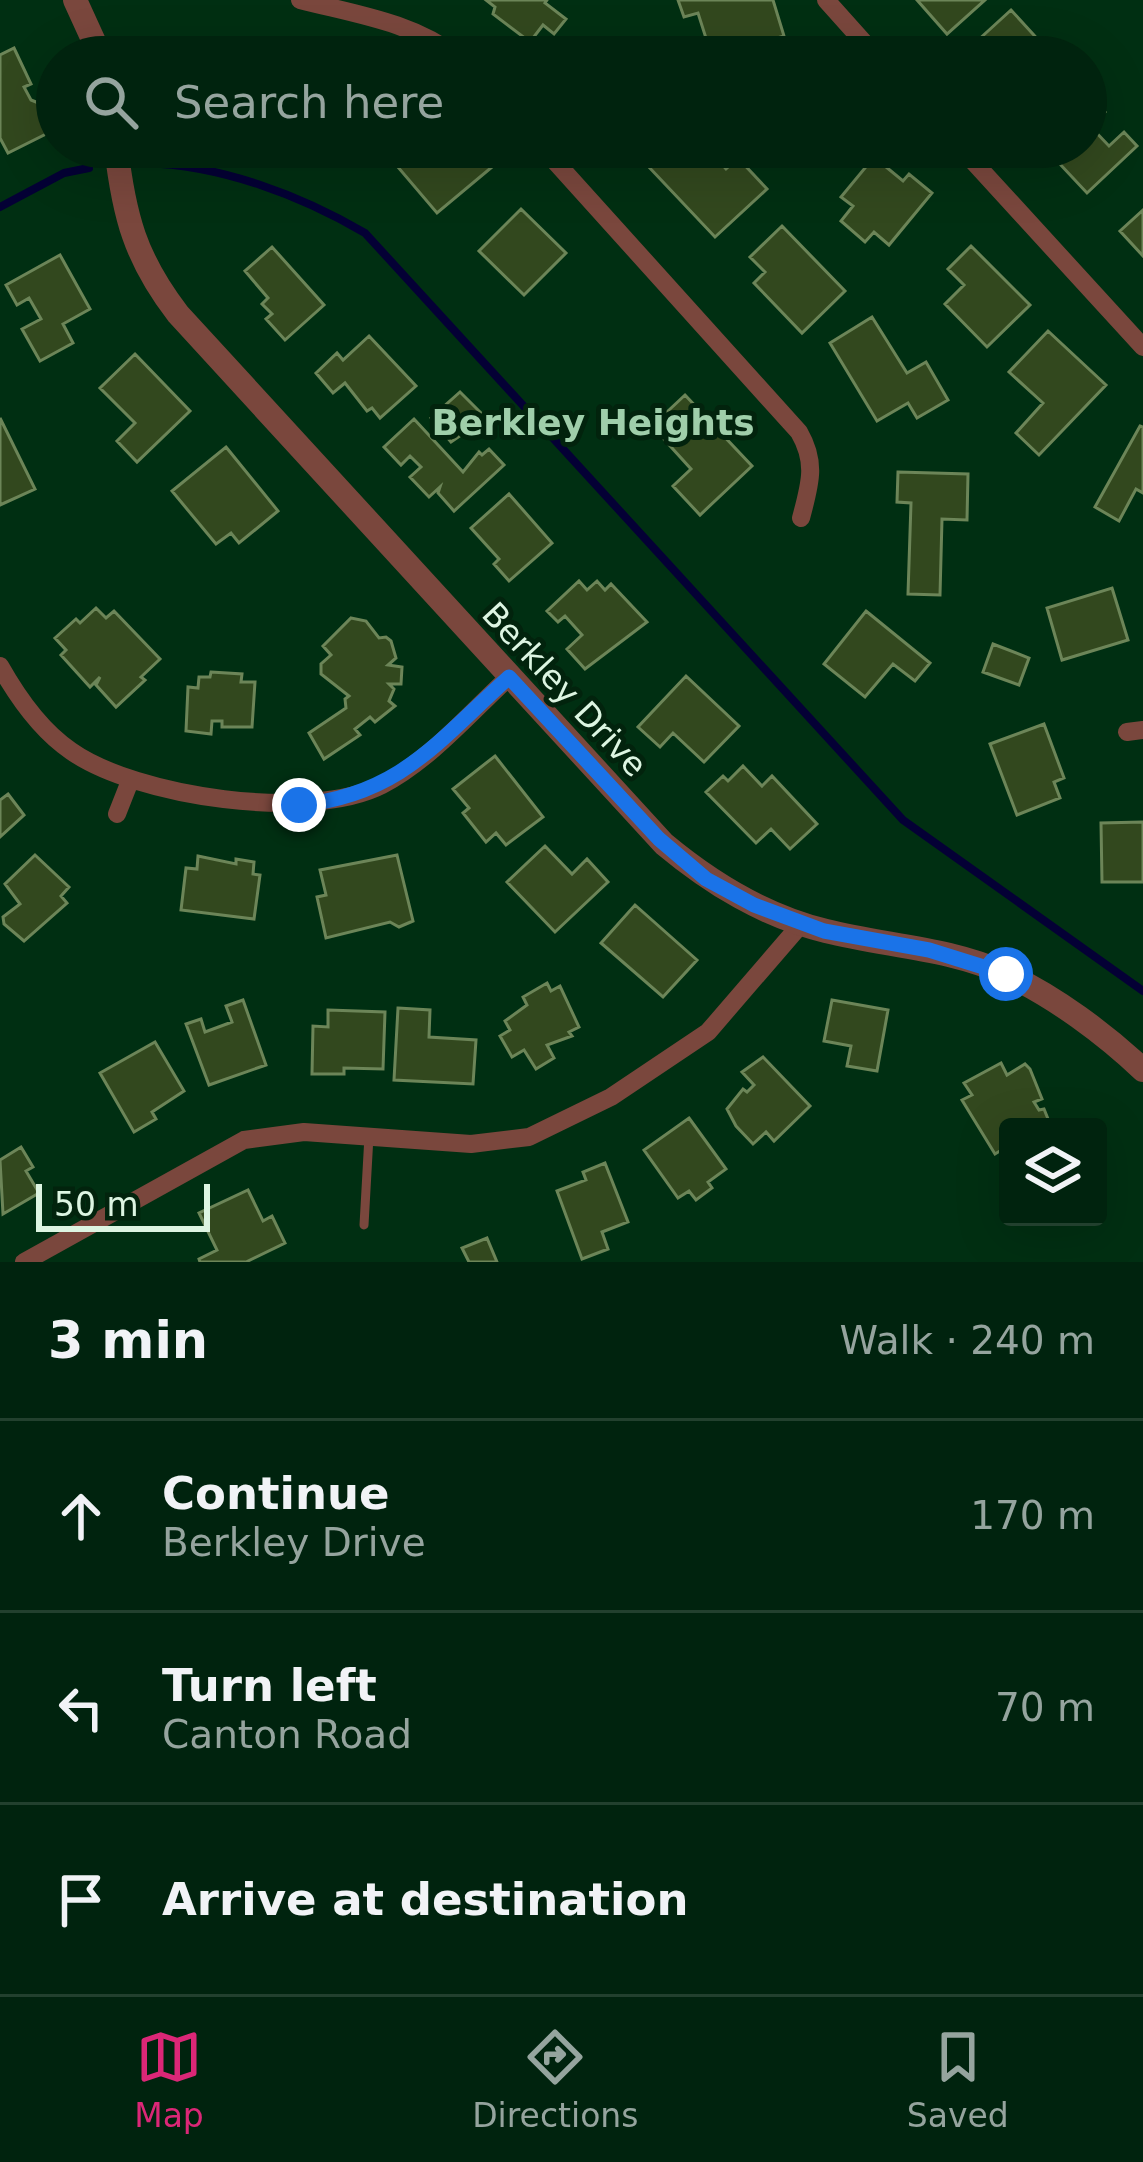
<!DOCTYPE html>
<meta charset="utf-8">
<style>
:root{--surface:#00230e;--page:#0a2b17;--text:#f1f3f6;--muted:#95a49e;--line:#22402e;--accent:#db2777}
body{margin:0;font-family:"DejaVu Sans",sans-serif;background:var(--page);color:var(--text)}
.controls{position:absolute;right:36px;bottom:36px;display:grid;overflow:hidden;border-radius:12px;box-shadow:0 12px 48px #0002}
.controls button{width:108px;height:108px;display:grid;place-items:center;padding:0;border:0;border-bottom:3px solid var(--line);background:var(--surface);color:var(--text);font:60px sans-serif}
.scale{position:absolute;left:36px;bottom:30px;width:174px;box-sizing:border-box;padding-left:12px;border:6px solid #ddf5e2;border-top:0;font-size:33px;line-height:42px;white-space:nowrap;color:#ddf5e2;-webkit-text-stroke:9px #02230d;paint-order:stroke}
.stop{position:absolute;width:36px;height:36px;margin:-27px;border:9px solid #1a73e8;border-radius:50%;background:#fff}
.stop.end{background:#1a73e8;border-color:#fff;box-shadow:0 3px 12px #0008}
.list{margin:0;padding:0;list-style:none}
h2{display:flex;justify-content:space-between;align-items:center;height:156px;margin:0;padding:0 48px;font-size:51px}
h2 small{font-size:39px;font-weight:400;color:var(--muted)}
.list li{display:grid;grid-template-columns:78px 1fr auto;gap:36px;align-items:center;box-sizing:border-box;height:192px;padding:0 48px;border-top:3px solid var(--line)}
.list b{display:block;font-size:45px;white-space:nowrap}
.list p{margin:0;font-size:39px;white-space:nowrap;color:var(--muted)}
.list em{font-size:39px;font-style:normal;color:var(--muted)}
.icon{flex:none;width:66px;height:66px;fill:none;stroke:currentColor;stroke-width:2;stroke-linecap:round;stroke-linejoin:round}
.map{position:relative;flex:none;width:1143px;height:1262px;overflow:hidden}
.search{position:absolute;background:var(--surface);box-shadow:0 12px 48px #0002;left:36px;right:36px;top:36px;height:132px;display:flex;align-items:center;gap:30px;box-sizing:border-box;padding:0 42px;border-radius:66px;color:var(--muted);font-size:45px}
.sheet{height:732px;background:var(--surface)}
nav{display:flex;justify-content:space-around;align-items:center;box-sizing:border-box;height:168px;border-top:3px solid var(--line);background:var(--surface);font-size:33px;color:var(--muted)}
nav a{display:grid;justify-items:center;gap:6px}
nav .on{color:var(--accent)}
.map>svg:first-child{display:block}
</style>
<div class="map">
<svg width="1143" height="1262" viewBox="0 0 1143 1262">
<rect width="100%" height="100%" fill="#002f12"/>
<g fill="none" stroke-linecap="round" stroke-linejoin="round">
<path stroke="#040035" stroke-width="8" d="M144 163C221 165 300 195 365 233L903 820 1143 991
M0 207 64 173 89 168"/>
</g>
<path fill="#32481e" stroke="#6c8558" stroke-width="3" d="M486 0H547L545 3 566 19 554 34 543 25 530 42 493 14 495 7Z
M678 0H773L784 36 712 57 698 13 684 17Z
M917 0H985L947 34Z
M1011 10 1054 57H990L976 42Z
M14 48 31 84 24 87 31 100 41 104 50 132 8 153 0 138V55Z
M1089 96 1105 112 1090 126 1109 146 1124 132 1137 146 1087 193 1044 147H1086Z
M419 147H451L458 155 475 147 492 167 437 213 397 166Z
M630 147H706L726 169 738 158 767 189 715 237Z
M874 157 903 181 909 174 932 193 889 245 874 232 865 242 841 221 853 206 841 197Z
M521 209 566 253 524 295 479 251Z
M1143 210V256L1120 231Z
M782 226 845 291 802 333 754 283 765 272 750 257Z
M971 246 1030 305 987 347 945 304 964 285 948 269Z
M272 247 324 305 285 340 266 319 272 314 262 304 268 298 245 271Z
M60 255 90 309 63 324 73 343 40 361 22 329 41 319 29 298 17 305 6 285Z
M872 317 907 373 926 362 948 400 917 418 908 403 877 421 830 343Z
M1048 331 1106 385 1039 455 1016 433 1043 403 1009 372Z
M369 336 416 386 380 418 372 408 367 411 345 383 333 393 316 373 337 353 343 360Z
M135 354 190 411 137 462 117 441 135 423 100 388Z
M460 392 486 418 451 442 431 418Z
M685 395 752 466 700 515 673 486 691 469 652 426Z
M0 418 35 489 0 505Z
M414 419 463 472 479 452 482 455 489 449 504 465 454 511 438 493 440 487 429 497 410 477 421 467 410 456 401 465 384 447Z
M1140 426 1143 427V493L1136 489 1119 521 1095 507Z
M226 447 278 511 239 543 231 533 216 544 172 491Z
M898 472 968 474 967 520 942 519 940 595 908 594 911 503 897 502Z
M509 494 552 543 509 581 494 564 499 559 471 528Z
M579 581 587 590 597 581 605 590 611 584 647 622 585 669 567 649 582 635 565 616 558 622 547 611Z
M1112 588 1128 640 1062 660 1047 608Z
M96 608 106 618 114 611 160 659 141 677 145 680 116 707 96 685 100 677 90 687 61 655 66 650 55 638 76 619 80 623Z
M866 611 930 663 915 681 893 664 865 697 824 664Z
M351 618 366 621 379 638 386 637 391 641 396 658 388 665 402 667 401 684H389L394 689 389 701 395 706 375 722 370 717 355 729 360 735 324 759 309 733 346 708 345 699 349 696 321 674V664L331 655 323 646Z
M993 644 1029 658 1019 685 983 672Z
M211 672 242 674 241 682H255L252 727H222V721H212L211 734 186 731 188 687 198 688 199 677H210Z
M686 676 739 726 704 762 673 733 660 747 638 727Z
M1044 724 1064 778 1054 782 1060 798 1017 815 990 744Z
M495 756 543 817 506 845 496 833 486 842 463 813 469 808 453 789Z
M743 766 762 786 772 776 817 824 790 849 771 829 756 843 706 792 723 776 728 781Z
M8 794 24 815 0 837V800Z
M1143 822V882H1102L1101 823Z
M545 846 572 874 587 859 608 882 555 932 507 882Z
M35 855 69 887 61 896 67 903 24 941 4 924 3 917 20 904 5 884Z
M397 855 413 921 399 927 390 922 326 938 317 897 326 895 320 870Z
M198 856 236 864V859L254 862 253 874 260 875 254 919 181 910 186 868 197 869Z
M635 905 697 960 663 997 601 943Z
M547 983 551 991 560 986 579 1027 569 1032 572 1036 547 1045 554 1058 536 1069 524 1050 512 1057 500 1036 510 1030 505 1021 527 1005 523 997Z
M243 1000 266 1065 209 1085 186 1024 201 1019 205 1032 232 1022 226 1006Z
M832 1000 888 1010 877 1071 847 1066 851 1046 824 1041Z
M398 1008 430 1010 429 1037 476 1040 473 1084 394 1080Z
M328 1010 385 1012 383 1069 344 1068V1074H312L313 1026 328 1027Z
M155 1042 184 1091 152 1112 156 1119 134 1132 100 1073Z
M763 1057 810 1106 774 1141 766 1132 753 1144 736 1126 727 1109 743 1089 747 1092 754 1085 742 1072Z
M1001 1063 1007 1075 1025 1064 1030 1069 1042 1099 1034 1102 1039 1110 1044 1109 1048 1119 1040 1127H1008V1146L995 1154 962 1100 972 1095 964 1083Z
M689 1118 726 1169 708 1182 712 1188 696 1200 689 1191 678 1198 644 1150Z
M21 1147 33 1167 26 1171 39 1193 3 1214 0 1160Z
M605 1163 628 1222 602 1232 608 1249 582 1259 557 1191 586 1180 583 1172Z
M248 1190 263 1221 272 1216 285 1243 246 1262H200L199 1259 217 1250 199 1213Z
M487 1238 497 1262H469L462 1248Z"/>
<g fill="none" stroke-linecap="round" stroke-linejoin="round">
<path stroke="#7a473d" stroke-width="9" d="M364 1225 369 1136"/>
<path stroke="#7a473d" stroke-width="18" d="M300 0C354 14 413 22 457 57
M826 0 877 57
M542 147 799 432C817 463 810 484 801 518
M960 147 1143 347
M0 666C18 698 40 730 71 751 136 797 310 822 382 785 430 760 470 713 509 677
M1127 732 1143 730
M117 814 130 781
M24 1262 244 1140 304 1132 471 1144 529 1137 611 1097 708 1032 802 923"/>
<path stroke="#7a473d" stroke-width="24" d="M75 0 101 57
M116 147C124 216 135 258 178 314L664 844C712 884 764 916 826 931 886 946 950 948 1006 974 1054 996 1105 1034 1143 1070"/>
</g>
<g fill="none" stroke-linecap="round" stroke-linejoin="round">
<path stroke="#1a73e8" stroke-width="15" d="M299 805C400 795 438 741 509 677L659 839 706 879 754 905 824 931 929 950 1006 974"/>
</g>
<g text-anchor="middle" stroke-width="10" stroke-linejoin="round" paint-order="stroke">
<g font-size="33" fill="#ddf5e2" stroke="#02230d">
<text transform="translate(565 689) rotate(47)" y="12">Berkley Drive</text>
</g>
<g font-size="36" font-weight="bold" fill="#9fceaa" stroke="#02230d">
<text x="593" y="435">Berkley Heights</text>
</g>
</g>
</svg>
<div class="controls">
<button><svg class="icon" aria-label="layers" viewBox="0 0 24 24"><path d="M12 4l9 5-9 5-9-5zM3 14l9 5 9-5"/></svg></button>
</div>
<div class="scale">50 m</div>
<div class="stop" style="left:1006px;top:974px"></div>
<div class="stop end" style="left:299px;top:805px"></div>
<div class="search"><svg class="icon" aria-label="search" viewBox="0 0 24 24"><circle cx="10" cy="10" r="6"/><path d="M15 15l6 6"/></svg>Search here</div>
</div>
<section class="sheet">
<h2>3 min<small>Walk · 240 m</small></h2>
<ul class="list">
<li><svg class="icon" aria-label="ahead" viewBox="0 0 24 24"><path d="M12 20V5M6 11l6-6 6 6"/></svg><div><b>Continue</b><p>Berkley Drive</p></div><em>170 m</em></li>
<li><svg class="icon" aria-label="left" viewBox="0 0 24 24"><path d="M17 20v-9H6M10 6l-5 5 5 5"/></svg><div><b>Turn left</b><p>Canton Road</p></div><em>70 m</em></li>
<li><svg class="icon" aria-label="arrive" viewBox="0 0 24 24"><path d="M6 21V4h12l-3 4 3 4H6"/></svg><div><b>Arrive at destination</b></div></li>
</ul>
</section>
<nav>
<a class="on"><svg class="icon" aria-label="map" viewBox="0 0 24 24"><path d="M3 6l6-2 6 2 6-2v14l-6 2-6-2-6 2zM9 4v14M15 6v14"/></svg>Map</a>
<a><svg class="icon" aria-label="directions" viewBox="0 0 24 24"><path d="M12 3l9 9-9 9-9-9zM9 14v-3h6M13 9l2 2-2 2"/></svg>Directions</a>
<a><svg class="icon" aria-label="saved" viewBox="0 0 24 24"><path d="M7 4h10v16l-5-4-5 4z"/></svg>Saved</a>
</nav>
